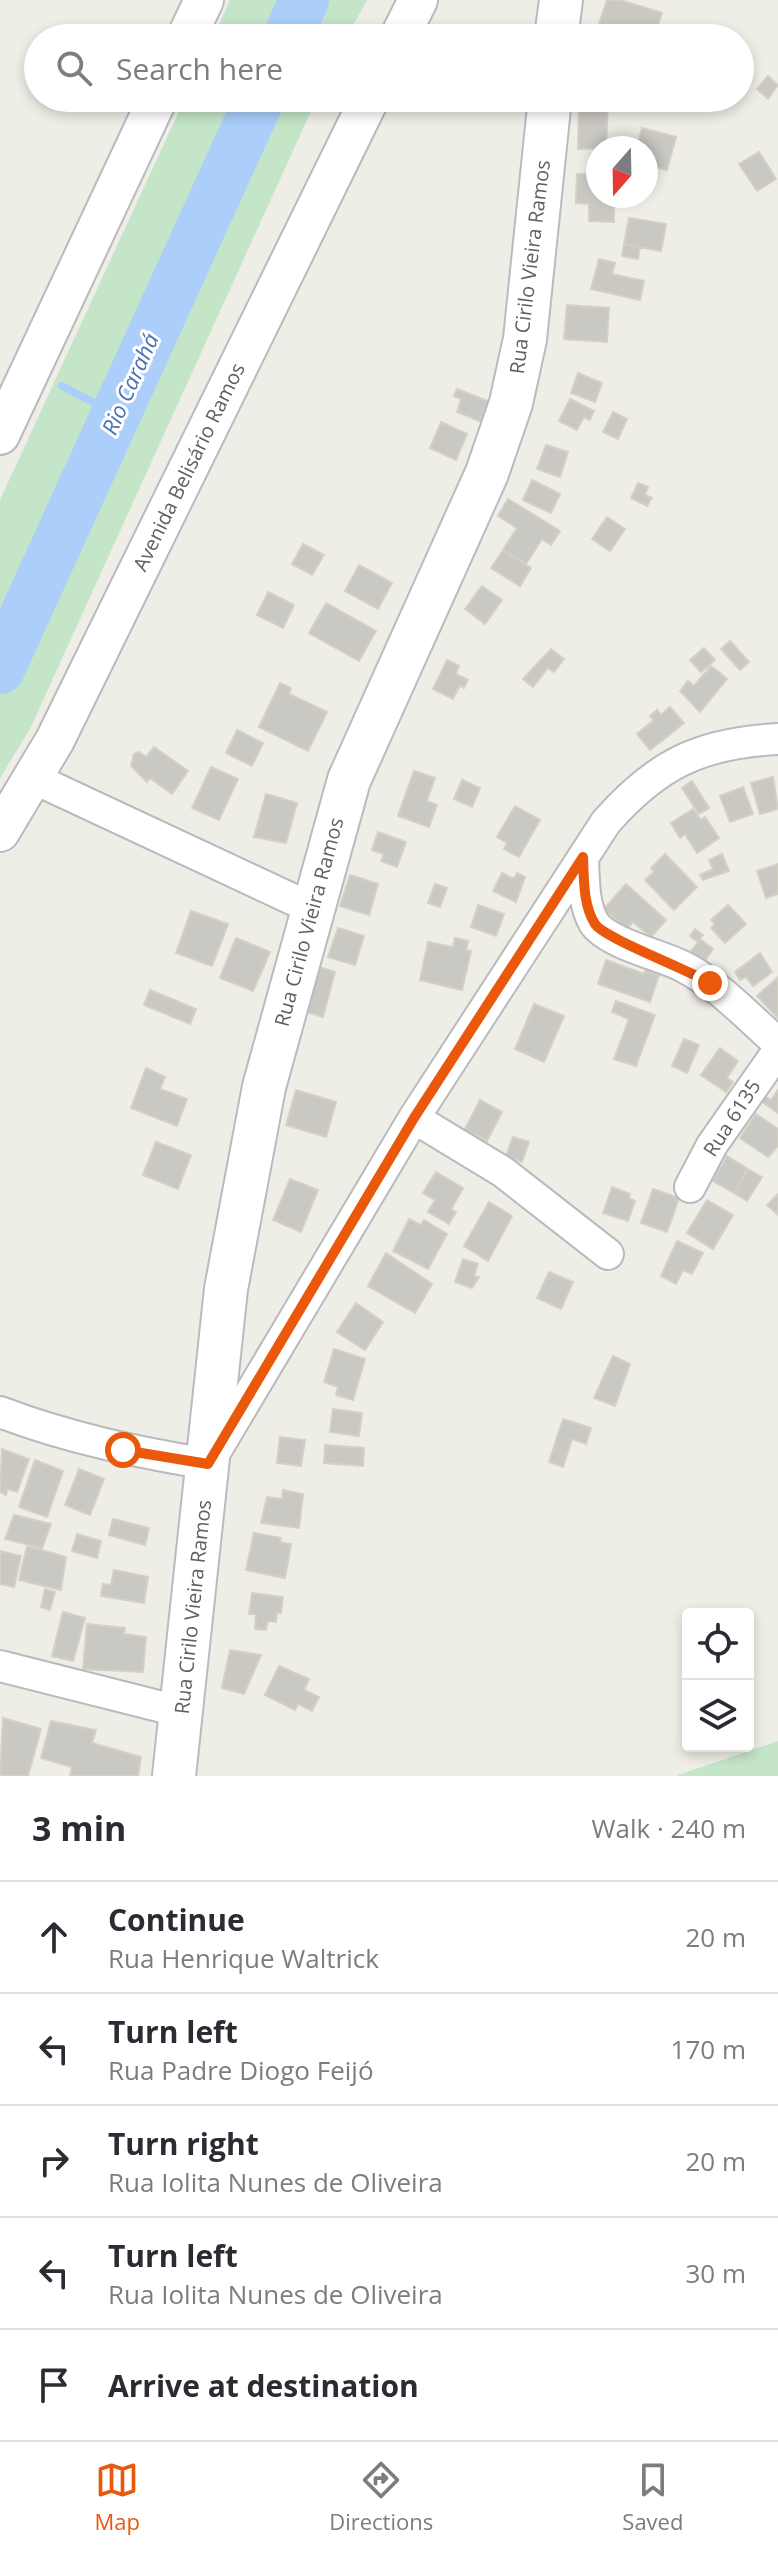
<!DOCTYPE html>
<meta charset="utf-8">
<style>
:root{--surface:#fff;--page:#f2f2f3;--text:#2b2b33;--muted:#7c7c81;--line:#e1e1e2;--accent:#ea580c}
body{margin:0;font-family:"Open Sans",sans-serif;background:var(--page);color:var(--text)}
.controls{position:absolute;right:24px;bottom:24px;display:grid;overflow:hidden;border-radius:8px;box-shadow:0 4px 12px #0003}
.controls button{width:72px;height:72px;display:grid;place-items:center;padding:0;border:0;border-bottom:2px solid var(--line);background:var(--surface);color:var(--text);font:40px sans-serif}
.compass{position:absolute;left:586px;top:136px;width:72px;height:72px;border-radius:50%;background:var(--surface);box-shadow:0 4px 12px #0003;rotate:200deg}
.stop{position:absolute;width:24px;height:24px;margin:-18px;border:6px solid #ea580c;border-radius:50%;background:#fff}
.stop.end{background:#ea580c;border-color:#fff;box-shadow:0 2px 8px #0008}
.list{margin:0;padding:0;list-style:none}
h2{display:flex;justify-content:space-between;align-items:center;height:104px;margin:0;padding:0 32px;font-size:34px}
h2 small{font-size:26px;font-weight:400;color:var(--muted)}
.list li{display:grid;grid-template-columns:52px 1fr auto;gap:24px;align-items:center;box-sizing:border-box;height:112px;padding:0 32px;border-top:2px solid var(--line)}
.list b{display:block;font-size:30px;white-space:nowrap}
.list p{margin:0;font-size:26px;white-space:nowrap;color:var(--muted)}
.list em{font-size:26px;font-style:normal;color:var(--muted)}
.icon{flex:none;width:44px;height:44px;fill:none;stroke:currentColor;stroke-width:2;stroke-linecap:round;stroke-linejoin:round}
.map{position:relative;flex:none;width:778px;height:1776px;overflow:hidden}
.search{position:absolute;background:var(--surface);box-shadow:0 4px 12px #0003;left:24px;right:24px;top:24px;height:88px;display:flex;align-items:center;gap:20px;box-sizing:border-box;padding:0 28px;border-radius:44px;color:var(--muted);font-size:30px}
.sheet{height:664px;background:var(--surface)}
nav{display:flex;justify-content:space-around;align-items:center;box-sizing:border-box;height:112px;border-top:2px solid var(--line);background:var(--surface);font-size:22px;color:var(--muted)}
nav a{display:grid;justify-items:center;gap:4px}
nav .on{color:var(--accent)}
.map>svg:first-child{display:block}
</style>
<div class="map">
<svg width="778" height="1776" viewBox="0 0 778 1776">
<rect width="100%" height="100%" fill="#efeee6"/>
<path fill="#c4e5c8" d="M230 0H367L346 38H213Z
M185 98H317L30 729 0 778V500Z
M778 1741V1776H678V1775Z"/>
<g fill="none" stroke-linecap="round" stroke-linejoin="round">
<path stroke="#abcefa" stroke-width="8" d="M62 386 118 415"/>
<path stroke="#abcefa" stroke-width="50" d="M287 38 304 0
M0 669 260 98"/>
</g>
<path fill="#cac8c2" stroke="#d3d0c4" stroke-width="2" d="M607 0H620L662 13 654 38 599 24Z
M768 76 778 85 768 99 757 89Z
M579 98 608 102 606 148 578 149Z
M642 128 676 137 667 170 646 165V148H637Z
M759 152 776 179 757 191 739 164Z
M577 174H598V196H619V202H614V222L589 221V204L576 203Z
M629 218 666 224 661 251 624 244Z
M624 244 640 247 638 259 622 256Z
M599 259 615 263 612 274 644 281 640 300 591 289Z
M567 305 609 308 607 342 564 339Z
M578 373 602 383 595 402 571 393Z
M457 389 493 403 484 423 457 412 461 399 454 396Z
M570 399 594 411 590 420 584 417 577 430 559 421Z
M613 412 627 419 618 439 603 432Z
M441 422 467 434 456 460 430 448Z
M546 445 568 452 560 477 537 469Z
M532 480 560 494 551 513 523 500Z
M638 483 648 487 645 495 652 498 647 506 631 498Z
M508 499 560 531 551 545 542 539 526 564 503 550 517 528 498 516Z
M607 517 625 529 610 551 592 539Z
M303 544 324 555 312 575 292 564Z
M503 550 531 568 520 586 491 568Z
M359 565 392 583 378 609 345 591Z
M482 586 502 600 485 624 465 609Z
M268 592 294 605 283 628 257 615Z
M326 603 376 631 359 661 309 633Z
M730 641 749 662 740 670 721 649Z
M704 648 715 660 701 672 690 660Z
M551 649 564 659 554 672 548 668 533 687 523 679Z
M447 660 459 666 456 674 468 680 464 688 460 685 453 699 433 689Z
M711 666 727 679 700 712 680 691 688 681 694 686Z
M280 683 291 688 289 694 327 712 308 751 259 727Z
M670 707 684 723 650 750 637 734 654 720 650 716 657 710 661 715Z
M237 730 263 743 252 766 226 753Z
M154 747 188 771 172 794 150 778 147 782 131 766 134 754 139 752 146 757Z
M211 767 238 779 219 820 192 808Z
M414 771 435 778 427 801 437 805 429 827 398 816Z
M773 777 778 809 760 814 751 783Z
M462 780 480 788 472 807 454 799Z
M692 781 709 808 699 814 682 788Z
M743 787 753 814 730 822 720 796Z
M266 794 297 803 286 843 254 837Z
M515 806 540 820 519 857 504 849 507 843 497 837Z
M693 809 701 820 705 817 719 838 697 853 685 834 680 838 671 823Z
M378 832 406 842 397 867 381 861 384 854 372 850Z
M665 854 697 887 674 910 645 880 654 872 651 868Z
M722 854 729 871 703 880 700 875 713 869 709 860Z
M778 864V894L766 898 757 871Z
M502 873 514 879 517 873 525 877 516 902 493 891Z
M350 875 378 884 369 915 340 906Z
M435 884 447 888 440 907 428 903Z
M626 884 666 920 651 937 633 922 627 929 604 909Z
M478 905 504 914 496 936 471 927Z
M728 905 746 924 725 943 711 928 715 924 711 920Z
M191 911 228 924 212 966 176 953Z
M338 928 364 936 355 965 328 957Z
M695 929 703 935 700 939 713 949 701 966 687 956 698 942 690 936Z
M236 938 270 952 253 991 220 978Z
M455 938 468 941 466 950 471 951 462 990 420 980 428 942 453 947Z
M760 953 772 972 753 986 746 977 740 980 735 972Z
M606 960 644 974 645 971 659 975 650 1002 598 984Z
M319 967 335 972 323 1017 307 1012Z
M778 977V1018L757 996Z
M150 990 196 1009 190 1024 144 1005Z
M616 1001 655 1015 636 1066 614 1059 629 1019 612 1012Z
M534 1004 564 1016 544 1062 515 1049Z
M684 1039 699 1045 687 1073 672 1066Z
M720 1048 738 1061 727 1078 733 1082 726 1092 701 1075Z
M146 1068 165 1077 160 1089 187 1099 177 1126 131 1108Z
M296 1090 336 1102 326 1137 286 1125Z
M778 1090V1113L761 1101 764 1096 771 1100Z
M480 1100 502 1112 487 1141 465 1129Z
M756 1114 778 1129V1146L768 1157 740 1138Z
M513 1137 529 1142 522 1162 506 1156Z
M156 1142 191 1155 178 1189 143 1175Z
M727 1156 748 1169 734 1193 713 1181Z
M748 1169 762 1177 747 1201 734 1193Z
M436 1172 463 1188 451 1209 456 1212 449 1224 428 1212 435 1200 423 1193Z
M290 1179 318 1190 301 1232 273 1220Z
M612 1187 630 1194 629 1198 635 1201 628 1221 603 1213Z
M653 1189 679 1198 667 1232 641 1223Z
M778 1194V1215L767 1205Z
M707 1200 733 1215 713 1249 687 1233Z
M489 1202 512 1216 488 1261 464 1246Z
M409 1219 421 1225 424 1220 447 1234 428 1269 393 1251Z
M677 1241 703 1253 692 1274 683 1270 676 1284 661 1276Z
M386 1253 432 1284 415 1313 368 1286Z
M463 1259 478 1264 474 1276 479 1277 472 1288 455 1282Z
M549 1272 573 1282 561 1309 537 1298Z
M356 1303 383 1322 365 1350 337 1332Z
M334 1349 365 1359 353 1400 336 1395 338 1387 324 1382Z
M613 1356 630 1364 615 1406 594 1398Z
M333 1409 362 1413 359 1436 330 1432Z
M563 1419 591 1428 586 1444 572 1439 563 1467 549 1462Z
M280 1437 305 1440 301 1466 277 1463Z
M325 1445 364 1448 363 1466 324 1463Z
M2 1449 29 1459 17 1492 8 1489 6 1495 0 1492Z
M35 1460 63 1471 47 1517 19 1507Z
M79 1469 104 1479 90 1515 65 1505Z
M283 1490 303 1494 299 1528 261 1523 267 1497 282 1499Z
M14 1515 51 1524 42 1548 5 1539Z
M113 1519 149 1528 145 1545 109 1535Z
M254 1533 281 1538 280 1542 291 1544 285 1578 246 1570Z
M77 1534 101 1541 97 1558 72 1551Z
M27 1546 66 1557 61 1590 19 1580Z
M0 1551 21 1556 14 1587 0 1584Z
M114 1570 148 1577 144 1603 101 1596 103 1584 111 1585Z
M45 1589 55 1592 50 1610 41 1607Z
M252 1593 283 1597 281 1613 277 1612 276 1622 268 1621 266 1630 255 1629 256 1614H249Z
M63 1612 85 1618 73 1661 52 1656Z
M87 1624 125 1628 124 1634 146 1637 143 1672 83 1669Z
M230 1650 261 1655 244 1694 222 1688Z
M279 1666 309 1679 304 1690 319 1697 312 1711 298 1704 295 1710 265 1695Z
M3 1718 41 1729 28 1776H0Z
M51 1721 96 1730 92 1743 141 1757 138 1776H70L72 1767 41 1758Z"/>
<g fill="none" stroke-linecap="round" stroke-linejoin="round">
<defs>
<path id="minor" d="M35 779 311 908
M583 857C584 879 583 904 594 923 607 943 660 955 682 966 718 984 748 1017 778 1043
M414 1118 503 1172 608 1254
M690 1187 712 1145 778 1051
M0 1412C68 1438 136 1452 208 1464L414 1118 606 822C657 764 700 743 778 739
M0 1666 182 1712"/>
<path id="tertiary" d="M186 38 204 0
M399 38 418 0
M0 435 158 98
M0 832 55 740 370 98"/>
<path id="secondary" d="M556 38 561 0
M174 1776 226 1289 264 1087 349 780 487 473 511 403 525 339 550 98"/>
</defs>
<use href="#minor" stroke="#b8babf" stroke-width="34"/>
<use href="#tertiary" stroke="#b8babf" stroke-width="42"/>
<use href="#secondary" stroke="#b9bbc0" stroke-width="46"/>
<use href="#minor" stroke="#fff" stroke-width="30"/>
<use href="#tertiary" stroke="#fff" stroke-width="38"/>
<use href="#secondary" stroke="#fff" stroke-width="42"/>
</g>
<g fill="none" stroke-linecap="round" stroke-linejoin="round">
<path stroke="#ea580c" stroke-width="10" d="M123 1450 208 1464 414 1118 583 857C584 879 583 905 595 924 604 938 687 969 710 983"/>
</g>
<g text-anchor="middle" stroke-width="6" stroke-linejoin="round" paint-order="stroke">
<g font-size="20" fill="#5d6065" stroke="#fff">
<text transform="translate(530 267) rotate(-83)" y="7">Rua Cirilo Vieira Ramos</text>
<text transform="translate(189 467) rotate(-64)" y="7">Avenida Belisário Ramos</text>
<text transform="translate(309 922) rotate(-75)" y="7">Rua Cirilo Vieira Ramos</text>
<text transform="translate(732 1118) rotate(-57)" y="7">Rua 6135</text>
<text transform="translate(193 1607) rotate(-84)" y="7">Rua Cirilo Vieira Ramos</text>
</g>
<g font-size="22" font-style="italic" fill="#4b72b4" stroke="#fff">
<text transform="translate(130 384) rotate(-66)" y="8">Rio Carahá</text>
</g>
</g>
</svg>
<div class="controls">
<button><svg class="icon" aria-label="locate" viewBox="0 0 24 24"><circle cx="12" cy="12" r="6"/><path d="M12 2v4M12 18v4M2 12h4M18 12h4"/></svg></button>
<button><svg class="icon" aria-label="layers" viewBox="0 0 24 24"><path d="M12 4l9 5-9 5-9-5zM3 14l9 5 9-5"/></svg></button>
</div>
<svg class="compass" viewBox="-18 -18 36 36"><path d="M0-13l5 13h-10z" fill="#e53935"/><path d="M0 13l5-13h-10z" fill="#7c7c81"/></svg>
<div class="stop" style="left:123px;top:1450px"></div>
<div class="stop end" style="left:710px;top:983px"></div>
<div class="search"><svg class="icon" aria-label="search" viewBox="0 0 24 24"><circle cx="10" cy="10" r="6"/><path d="M15 15l6 6"/></svg>Search here</div>
</div>
<section class="sheet">
<h2>3 min<small>Walk · 240 m</small></h2>
<ul class="list">
<li><svg class="icon" aria-label="ahead" viewBox="0 0 24 24"><path d="M12 20V5M6 11l6-6 6 6"/></svg><div><b>Continue</b><p>Rua Henrique Waltrick</p></div><em>20 m</em></li>
<li><svg class="icon" aria-label="left" viewBox="0 0 24 24"><path d="M17 20v-9H6M10 6l-5 5 5 5"/></svg><div><b>Turn left</b><p>Rua Padre Diogo Feijó</p></div><em>170 m</em></li>
<li><svg class="icon" aria-label="right" viewBox="0 0 24 24"><path d="M7 20v-9h11M14 6l5 5-5 5"/></svg><div><b>Turn right</b><p>Rua Iolita Nunes de Oliveira</p></div><em>20 m</em></li>
<li><svg class="icon" aria-label="left" viewBox="0 0 24 24"><path d="M17 20v-9H6M10 6l-5 5 5 5"/></svg><div><b>Turn left</b><p>Rua Iolita Nunes de Oliveira</p></div><em>30 m</em></li>
<li><svg class="icon" aria-label="arrive" viewBox="0 0 24 24"><path d="M6 21V4h12l-3 4 3 4H6"/></svg><div><b>Arrive at destination</b></div></li>
</ul>
</section>
<nav>
<a class="on"><svg class="icon" aria-label="map" viewBox="0 0 24 24"><path d="M3 6l6-2 6 2 6-2v14l-6 2-6-2-6 2zM9 4v14M15 6v14"/></svg>Map</a>
<a><svg class="icon" aria-label="directions" viewBox="0 0 24 24"><path d="M12 3l9 9-9 9-9-9zM9 14v-3h6M13 9l2 2-2 2"/></svg>Directions</a>
<a><svg class="icon" aria-label="saved" viewBox="0 0 24 24"><path d="M7 4h10v16l-5-4-5 4z"/></svg>Saved</a>
</nav>
